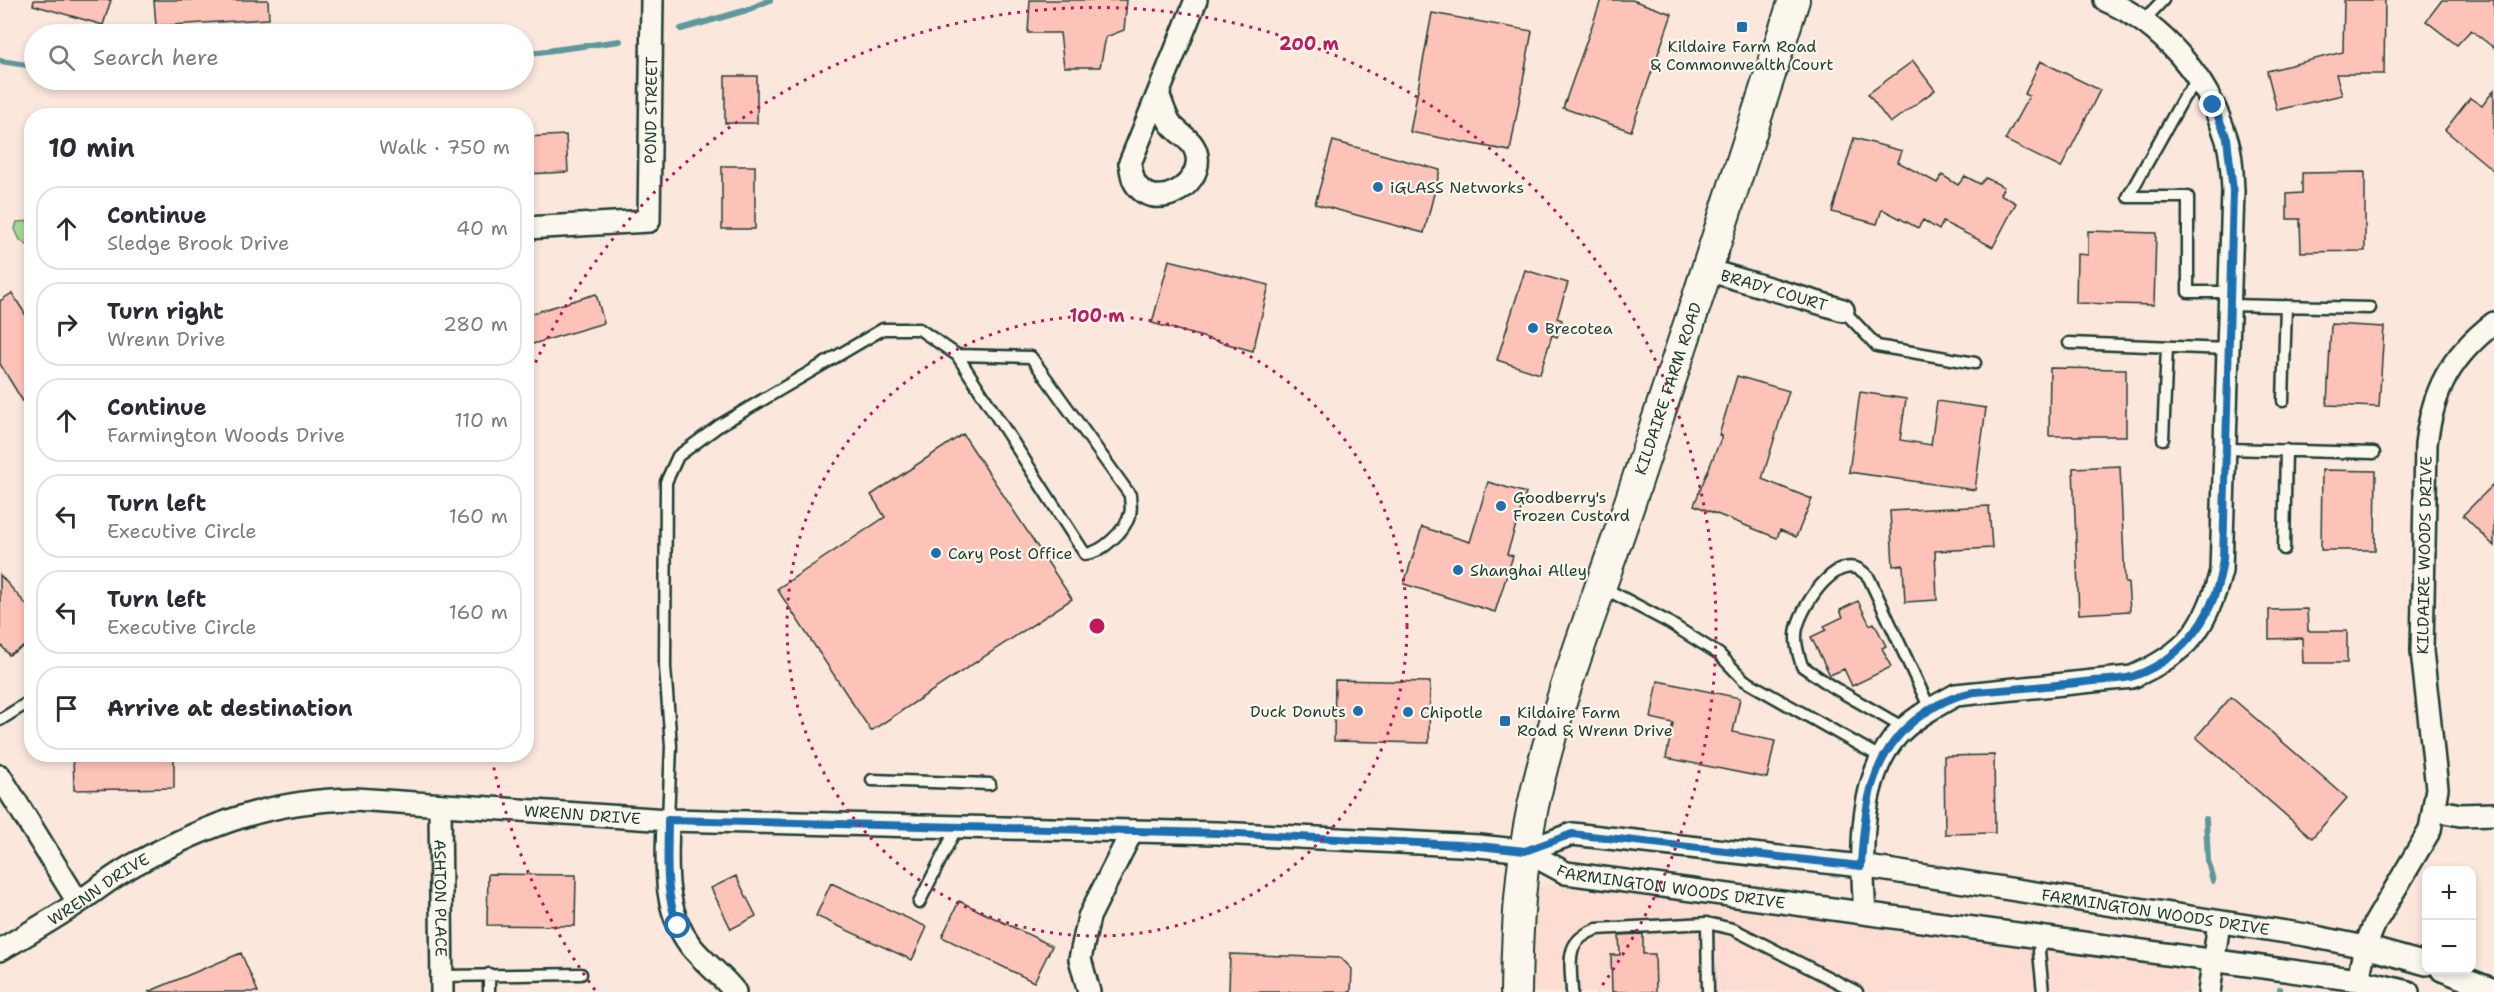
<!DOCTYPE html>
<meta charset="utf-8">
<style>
:root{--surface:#fff;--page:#f7f7f7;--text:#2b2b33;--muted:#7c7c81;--line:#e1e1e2}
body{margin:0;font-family:"Shantell Sans",sans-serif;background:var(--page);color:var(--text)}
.controls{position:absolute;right:18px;bottom:18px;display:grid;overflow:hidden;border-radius:12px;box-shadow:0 3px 9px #0003}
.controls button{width:54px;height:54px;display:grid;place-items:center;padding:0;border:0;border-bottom:2px solid var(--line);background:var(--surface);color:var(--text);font:30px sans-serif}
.stop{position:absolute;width:18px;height:18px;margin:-14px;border:4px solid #1f6fb2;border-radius:50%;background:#fff}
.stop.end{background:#1f6fb2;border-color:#fff;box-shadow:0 2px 6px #0008}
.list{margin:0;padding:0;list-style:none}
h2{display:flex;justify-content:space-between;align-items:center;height:78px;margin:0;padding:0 24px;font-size:26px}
h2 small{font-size:20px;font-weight:400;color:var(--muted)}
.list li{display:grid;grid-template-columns:39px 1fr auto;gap:18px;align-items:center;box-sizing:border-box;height:84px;margin:0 12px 12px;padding:0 12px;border:2px solid var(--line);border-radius:24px}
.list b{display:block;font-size:22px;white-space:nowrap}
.list p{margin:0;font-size:20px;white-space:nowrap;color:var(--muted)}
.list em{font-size:20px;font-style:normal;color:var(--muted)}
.icon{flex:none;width:33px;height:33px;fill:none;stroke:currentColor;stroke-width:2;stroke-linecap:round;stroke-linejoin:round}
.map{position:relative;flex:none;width:2494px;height:992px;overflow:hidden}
.search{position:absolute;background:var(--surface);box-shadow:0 3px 9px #0003;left:24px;top:24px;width:510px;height:66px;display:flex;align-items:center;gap:15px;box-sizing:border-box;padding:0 21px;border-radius:33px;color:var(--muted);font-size:22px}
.panel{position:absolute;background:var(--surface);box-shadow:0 3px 9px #0003;left:24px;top:108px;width:510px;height:654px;border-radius:24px}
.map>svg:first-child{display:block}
</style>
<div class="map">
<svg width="2494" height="992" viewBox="0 0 2494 992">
<rect width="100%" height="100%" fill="#fce7dc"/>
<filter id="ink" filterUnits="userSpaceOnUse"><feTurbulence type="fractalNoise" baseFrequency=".0167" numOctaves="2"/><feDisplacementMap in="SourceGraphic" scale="12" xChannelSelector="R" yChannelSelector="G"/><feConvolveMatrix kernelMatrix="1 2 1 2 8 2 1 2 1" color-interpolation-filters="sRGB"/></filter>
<g filter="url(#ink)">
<path fill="#fddcd1" d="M1581 882 2192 968 2190 992H1518L1521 888Z"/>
<path fill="#a8d999" stroke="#648b66" stroke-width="1.5" d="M31 221V245H27L20 240 15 229 17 222Z"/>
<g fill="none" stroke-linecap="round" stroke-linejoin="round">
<path stroke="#5d989d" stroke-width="6" d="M681 29 747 10 770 0
M524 54 620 41
M0 61 34 66
M128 80 154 82 313 84 345 80
M2206 819 2208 862 2213 881
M2280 989V992"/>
</g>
<path fill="#fec3b8" stroke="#1f3d34" stroke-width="1.5" d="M34 0H111L103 25 33 5Z
M154 0H268L269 19 156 26Z
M1030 0H1127L1124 30 1106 37 1100 67H1064L1060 33H1028Z
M1601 0H1632L1672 14 1631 131 1563 108Z
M2344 0H2385L2384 74H2336L2342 95 2277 110 2267 71 2343 52Z
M2442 0H2494V48L2471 30 2457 45 2426 21Z
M1432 13 1532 31 1510 151 1410 132Z
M1913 61 1935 90 1890 123 1868 94Z
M2040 61 2100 90 2061 168 2005 140 2029 96 2025 94Z
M725 76H757V123H725Z
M2494 90V171L2445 130 2470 98 2482 106Z
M566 135 568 172 526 174V137Z
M1854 138 1902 151 1898 162 1937 183 1942 175 1958 185 1965 176 1980 184 1986 178 2004 187 2000 194 2016 203 1993 247 1943 222 1939 230 1923 220 1918 228 1882 209 1877 224 1832 212Z
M1333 141 1440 170 1424 233 1315 204Z
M722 166H755V229H722Z
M2365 172V251L2301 252 2300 219H2287V194L2302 193V173Z
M2088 231 2156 233 2154 305 2076 303 2077 254 2088 255Z
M1169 260 1269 285 1253 351 1152 323Z
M1525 270 1568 283 1557 318 1562 320 1557 337 1552 335 1540 374 1497 360Z
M12 293 32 325V416L0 364V301Z
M596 294 604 323 526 346V315Z
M2331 324 2384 327 2379 407 2327 405Z
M2050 368 2126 369V436H2049Z
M1737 376 1789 391 1762 479 1812 499 1796 537 1780 530 1777 538 1694 505 1722 436 1719 435Z
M1860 392 1906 399 1900 440 1931 445 1937 401 1986 408 1975 490 1849 472Z
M963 434 1072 599 871 731 777 589 885 517 871 495Z
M2120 466 2125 583H2128L2130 611 2079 614 2073 468Z
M2322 470 2376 471 2375 550H2321Z
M1488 482 1526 493 1507 554 1513 556 1495 612 1404 584 1422 527 1470 542Z
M2494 484V546L2463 515Z
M1989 506 1992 548 1935 551 1937 600 1905 602 1903 565 1893 566 1890 511Z
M0 575 32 611V642L9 655 0 644Z
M1858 601 1870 625 1874 623 1886 646 1882 648 1891 667 1852 686 1844 669 1830 675 1811 637 1826 630 1824 626 1843 617 1840 610Z
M2307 609 2308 631H2347V663H2303L2302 638 2269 639V610Z
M1335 680 1430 682 1429 743 1334 741Z
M1658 681 1740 698 1733 732 1775 741 1767 778 1666 758 1673 723 1651 718Z
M2231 697 2347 798 2312 838 2196 737Z
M73 754H174V788L74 790Z
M1994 755 1995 833 1945 834 1944 756Z
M488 874 576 875 575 926 487 925Z
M736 876 756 916 731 929 711 888Z
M831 883 927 927 912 960 816 916Z
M959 901 1052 946 1034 982 942 937Z
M1643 934V954H1655L1656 992H1612L1611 955H1620L1619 935Z
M241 953 258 992H148Z
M1230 954 1341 958 1352 969 1351 992H1229Z"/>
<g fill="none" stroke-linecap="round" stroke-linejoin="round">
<defs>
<path id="lane" d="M2144 20 2163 0
M2199 80 2184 97 2128 197H2188V292H2230
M2230 305 2370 308
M1843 310 1877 346 1975 363
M2069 343 2228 349
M2283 401 2286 306
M2163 439 2167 347
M2226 449 2374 453
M2284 549 2286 450
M1602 587 1668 622 1719 654 1744 680 1882 758
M0 720 32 700
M1904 728 1831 686 1802 666C1798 653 1794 641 1797 628 1803 603 1842 543 1869 578L1930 709
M872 780 990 784
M668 820 671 746 665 667 666 482 678 456 720 425 883 329H919L957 355 1031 357 1130 495C1130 501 1132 508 1130 514 1125 531 1102 553 1085 554L957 355
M919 903 957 827
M1707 923 1708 992
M2040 937 2039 952 2043 992
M489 974V992
M443 976 581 974
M1572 992C1571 962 1563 941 1597 929L1707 923 1733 929 1857 992"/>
<g id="street">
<path d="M1158 94C1162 103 1165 116 1171 124 1180 136 1194 139 1197 156 1202 188 1151 214 1134 181 1132 176 1131 169 1130 163L1196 0"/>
<path id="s1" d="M526 228 649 221 652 0"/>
<path id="s2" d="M1707 270 1843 310"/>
<path d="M0 776 78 902"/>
<path id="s3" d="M440 805 442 992"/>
<path d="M2435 810 2460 815 2494 814"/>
<path d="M668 820C667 864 662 907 690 945 703 962 722 975 735 992"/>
<path id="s4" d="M1525 851 1572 834 1861 866 2306 935 2365 947 2426 964"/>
<path d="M1865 913C1861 860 1858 785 1893 740 1909 720 1934 707 1956 695L2132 677C2187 653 2206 629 2221 571L2233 191C2232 173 2232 154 2226 137 2207 77 2163 25 2105 0"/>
<path id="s5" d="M0 950C28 934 55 918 82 900 100 887 119 872 139 862 210 823 274 800 355 799L668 820 1217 833 1479 846 1525 851 1566 873 2358 980 2408 992"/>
<path d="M2442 970 2494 990"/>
<path id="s6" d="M2358 980 2365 947 2375 923 2430 830 2437 788 2422 651 2426 444C2433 390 2450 357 2494 323"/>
<path d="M1089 992 1080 959 1089 917 1132 831"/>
<path d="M2209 992 2219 923"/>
</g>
<g id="secondary">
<path id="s7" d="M1516 992C1517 930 1520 867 1533 806 1557 696 1601 591 1636 484 1690 323 1742 162 1794 0"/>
</g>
</defs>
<use href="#lane" stroke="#1f3d34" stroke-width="15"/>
<use href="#street" stroke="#1f3d34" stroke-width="26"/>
<use href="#secondary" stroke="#1f3d34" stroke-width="34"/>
<use href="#lane" stroke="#fbf7ec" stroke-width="10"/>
<use href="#street" stroke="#fbf7ec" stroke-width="21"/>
<use href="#secondary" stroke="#fbf7ec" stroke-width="30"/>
</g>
</g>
<g fill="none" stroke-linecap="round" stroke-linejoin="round" filter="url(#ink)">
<path stroke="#1f6fb2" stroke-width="8" d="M678 926C664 891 668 857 668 820L1217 833 1479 846 1525 851 1572 834 1861 866C1864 808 1870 753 1919 717 1936 704 1953 696 1974 692 2013 689 2053 686 2093 681 2106 680 2122 680 2134 676 2187 657 2217 612 2223 558L2233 191 2227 138 2213 105"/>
</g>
<g fill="none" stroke="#c2185b" stroke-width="3" stroke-dasharray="3 6">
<circle cx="1097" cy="626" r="310"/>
<path d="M595 990A620 620 0 0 1 491 755M528 379A620 620 0 1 1 1599 990"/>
</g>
<g fill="#1f6fb2" stroke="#fbf7ec" stroke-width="2">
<rect x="1736" y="21" width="12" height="12" rx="3"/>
<circle cx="1378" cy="187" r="6"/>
<circle cx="1533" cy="328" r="6"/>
<circle cx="1501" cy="506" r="6"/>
<circle cx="936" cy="553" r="6"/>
<circle cx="1458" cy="570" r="6"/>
<circle cx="1358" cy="711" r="6"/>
<circle cx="1408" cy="712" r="6"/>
<rect x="1499" y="715" width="12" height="12" rx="3"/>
</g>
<g text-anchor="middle" stroke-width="4.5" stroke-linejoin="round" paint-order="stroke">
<g font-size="16" fill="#1f3d34" stroke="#fbf7ec" text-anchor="start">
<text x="1742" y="52" text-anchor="middle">Kildaire Farm Road<tspan x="1742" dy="18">&amp; Commonwealth Court</tspan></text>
<text x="1390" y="193">iGLASS Networks</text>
<text x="1545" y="334">Brecotea</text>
<text x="1513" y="503">Goodberry's<tspan x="1513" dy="18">Frozen Custard</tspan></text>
<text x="948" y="559">Cary Post Office</text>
<text x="1470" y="576">Shanghai Alley</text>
<text x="1346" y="717" text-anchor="end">Duck Donuts</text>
<text x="1420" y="718">Chipotle</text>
<text x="1517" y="718">Kildaire Farm<tspan x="1517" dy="18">Road &amp; Wrenn Drive</tspan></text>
</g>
<g font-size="16" fill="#1f3d34" stroke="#fbf7ec">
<text dy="6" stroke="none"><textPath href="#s1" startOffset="234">POND STREET</textPath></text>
<text dy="6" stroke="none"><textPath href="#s2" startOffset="70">BRADY COURT</textPath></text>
<text dy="6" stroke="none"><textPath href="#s7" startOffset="626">KILDAIRE FARM ROAD</textPath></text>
<text dy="6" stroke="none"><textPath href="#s6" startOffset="444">KILDAIRE WOODS DRIVE</textPath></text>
<text dy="6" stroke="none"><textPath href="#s5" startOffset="620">WRENN DRIVE</textPath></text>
<text dy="6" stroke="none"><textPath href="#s5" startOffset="1716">FARMINGTON WOODS DRIVE</textPath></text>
<text dy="6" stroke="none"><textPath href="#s5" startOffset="116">WRENN DRIVE</textPath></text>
<text dy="6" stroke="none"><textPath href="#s3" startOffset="93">ASHTON PLACE</textPath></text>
<text dy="6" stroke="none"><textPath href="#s4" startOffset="639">FARMINGTON WOODS DRIVE</textPath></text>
</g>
</g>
<circle cx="1097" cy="626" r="9" fill="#c2185b" stroke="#fbf7ec" stroke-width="3"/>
<g font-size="18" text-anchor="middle" font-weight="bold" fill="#c2185b" stroke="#fbf7ec" stroke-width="4.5" stroke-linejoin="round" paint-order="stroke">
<text x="1309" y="50">200 m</text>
<text x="1097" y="322">100 m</text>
</g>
</svg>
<div class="controls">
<button>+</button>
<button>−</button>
</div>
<div class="stop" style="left:678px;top:926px"></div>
<div class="stop end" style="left:2213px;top:105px"></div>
<div class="search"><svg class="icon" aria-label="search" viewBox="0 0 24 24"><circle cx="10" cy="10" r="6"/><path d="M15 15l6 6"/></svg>Search here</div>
<section class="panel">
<h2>10 min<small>Walk · 750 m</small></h2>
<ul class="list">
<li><svg class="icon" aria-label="ahead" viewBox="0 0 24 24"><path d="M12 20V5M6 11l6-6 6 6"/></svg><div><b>Continue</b><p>Sledge Brook Drive</p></div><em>40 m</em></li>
<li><svg class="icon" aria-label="right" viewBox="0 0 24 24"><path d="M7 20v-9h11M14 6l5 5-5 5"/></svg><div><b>Turn right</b><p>Wrenn Drive</p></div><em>280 m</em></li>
<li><svg class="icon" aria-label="ahead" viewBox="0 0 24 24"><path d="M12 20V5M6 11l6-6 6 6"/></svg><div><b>Continue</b><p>Farmington Woods Drive</p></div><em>110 m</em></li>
<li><svg class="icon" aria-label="left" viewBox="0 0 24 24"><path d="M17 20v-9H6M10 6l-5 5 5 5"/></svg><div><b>Turn left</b><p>Executive Circle</p></div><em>160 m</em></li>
<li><svg class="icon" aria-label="left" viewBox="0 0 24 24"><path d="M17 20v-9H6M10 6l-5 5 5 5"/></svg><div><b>Turn left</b><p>Executive Circle</p></div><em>160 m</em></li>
<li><svg class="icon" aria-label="arrive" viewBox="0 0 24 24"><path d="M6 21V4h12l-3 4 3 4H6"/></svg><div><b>Arrive at destination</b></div></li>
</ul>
</section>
</div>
